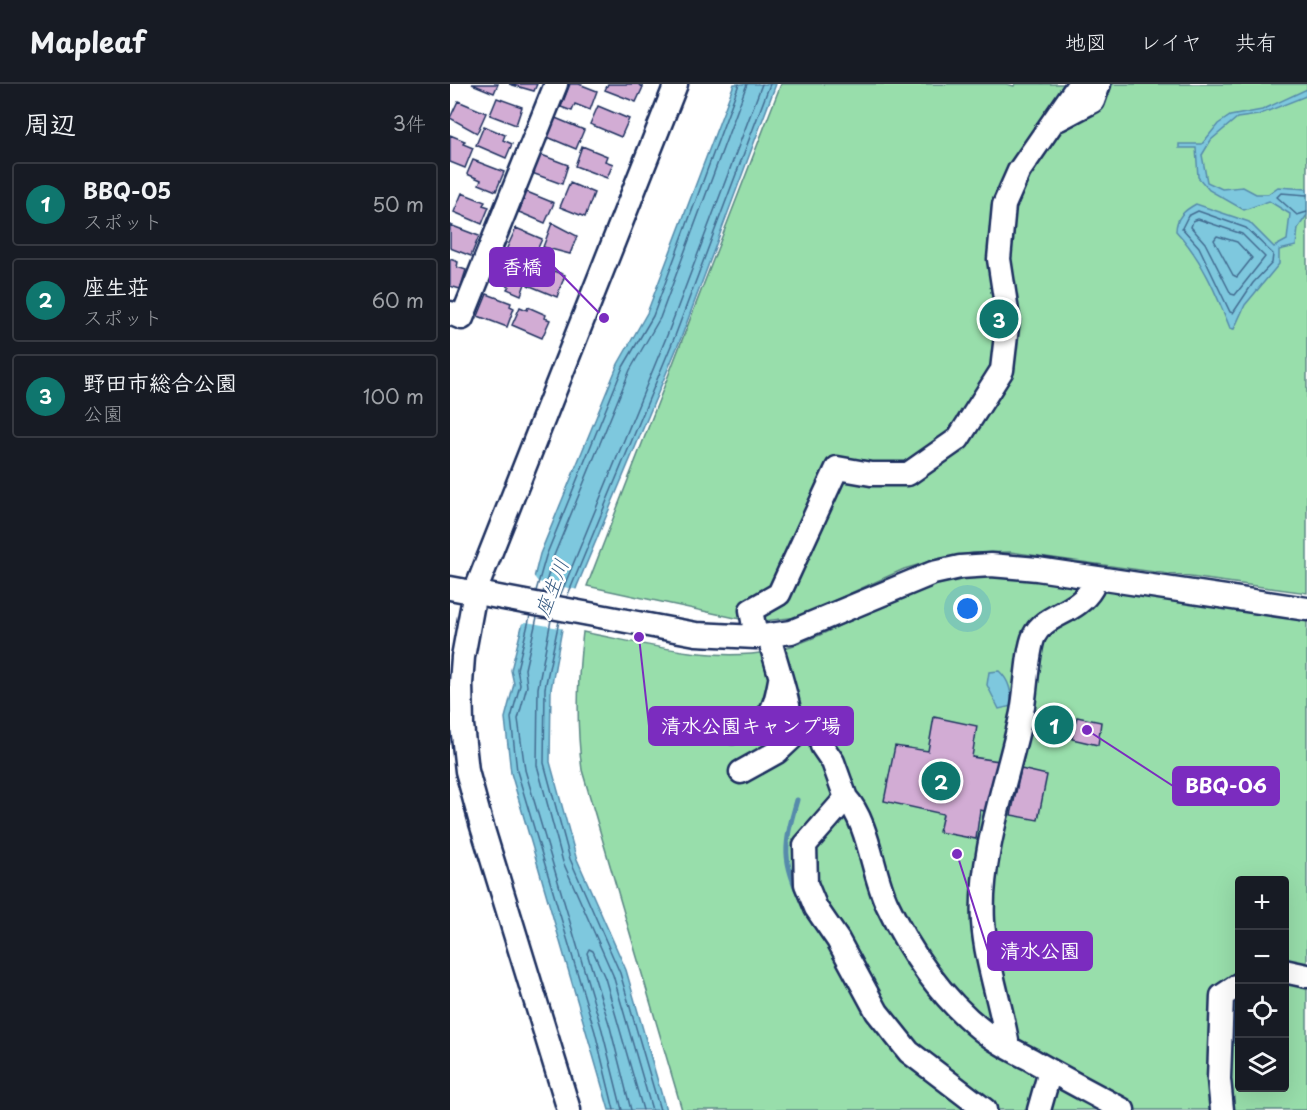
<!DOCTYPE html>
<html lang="ja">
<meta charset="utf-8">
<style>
:root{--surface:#171b24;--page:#20242c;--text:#f1f3f6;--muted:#9ea1a6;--line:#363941;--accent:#0f766e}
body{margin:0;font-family:"Playpen Sans","Klee One",sans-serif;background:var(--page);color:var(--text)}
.controls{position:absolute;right:18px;bottom:18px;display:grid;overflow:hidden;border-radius:6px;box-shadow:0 6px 24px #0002}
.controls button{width:54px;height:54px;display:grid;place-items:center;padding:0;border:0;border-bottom:2px solid var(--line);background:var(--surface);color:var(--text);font:30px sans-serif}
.you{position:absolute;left:518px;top:525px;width:21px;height:21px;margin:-15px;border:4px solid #fff;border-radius:50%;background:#1a73e8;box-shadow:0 0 0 9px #1a73e833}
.badge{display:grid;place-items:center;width:39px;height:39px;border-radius:50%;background:var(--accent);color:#fff;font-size:20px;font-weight:700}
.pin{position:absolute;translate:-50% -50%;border:3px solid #fff;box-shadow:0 2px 6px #0006}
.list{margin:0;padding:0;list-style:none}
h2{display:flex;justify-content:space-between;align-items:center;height:78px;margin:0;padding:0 24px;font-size:26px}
h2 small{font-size:20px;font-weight:400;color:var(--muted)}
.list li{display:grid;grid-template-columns:39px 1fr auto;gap:18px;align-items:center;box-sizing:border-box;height:84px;margin:0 12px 12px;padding:0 12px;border:2px solid var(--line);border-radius:6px}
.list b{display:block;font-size:22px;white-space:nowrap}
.list p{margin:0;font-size:20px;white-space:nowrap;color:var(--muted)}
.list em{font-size:20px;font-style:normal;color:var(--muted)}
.icon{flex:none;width:33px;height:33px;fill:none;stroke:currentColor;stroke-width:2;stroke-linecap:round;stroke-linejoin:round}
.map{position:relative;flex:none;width:857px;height:1026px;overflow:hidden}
header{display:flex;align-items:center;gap:36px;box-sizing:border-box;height:84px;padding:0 30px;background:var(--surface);border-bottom:2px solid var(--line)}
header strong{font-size:28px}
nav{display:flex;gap:33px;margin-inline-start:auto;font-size:21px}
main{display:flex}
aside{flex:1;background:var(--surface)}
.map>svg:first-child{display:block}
</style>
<header>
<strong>Mapleaf</strong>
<nav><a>地図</a><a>レイヤ</a><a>共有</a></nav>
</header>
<main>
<aside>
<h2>周辺<small>3件</small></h2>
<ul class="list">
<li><span class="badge">1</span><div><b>BBQ-05</b><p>スポット</p></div><em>50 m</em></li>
<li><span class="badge">2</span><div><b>座生荘</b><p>スポット</p></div><em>60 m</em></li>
<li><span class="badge">3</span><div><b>野田市総合公園</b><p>公園</p></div><em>100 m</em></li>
</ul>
</aside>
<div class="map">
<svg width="857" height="1026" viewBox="0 0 857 1026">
<rect width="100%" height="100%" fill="#fff"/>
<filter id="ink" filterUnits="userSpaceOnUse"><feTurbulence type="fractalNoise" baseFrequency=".0167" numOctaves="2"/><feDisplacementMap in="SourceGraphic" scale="12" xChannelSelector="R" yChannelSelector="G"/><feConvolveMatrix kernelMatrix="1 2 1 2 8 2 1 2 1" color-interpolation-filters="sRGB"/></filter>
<g filter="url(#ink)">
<path fill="#98deab" stroke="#5a8684" stroke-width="1.5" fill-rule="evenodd" d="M331 0H556L564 2 565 0H857V509L560 468 523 469 488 475 454 485 348 533 304 538 137 502Z
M541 491 573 493 725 517 857 533V1026H232L132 686C126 639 127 596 133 548 196 560 268 581 331 565 379 553 419 522 465 506 490 497 514 493 541 491ZM790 796H834V1004H790Z"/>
<path fill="#7ec8de" stroke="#568bab" stroke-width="1.5" d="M284 0H326L231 254 127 502 112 545 101 605 100 678 126 773 176 886 216 1026H159L61 689 55 634 64 600 61 586 90 470 168 280 197 229Z
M857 5 856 12 808 31 787 34 761 56 752 71 757 98 772 105 793 103 806 110H818L828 103 857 105V131L848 144 846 162 829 166V180L795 221 784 245 780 244C766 209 752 175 726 147 726 133 735 126 746 120L799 138 824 163 837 156 840 130 819 117 794 126 759 106 748 93 746 64H729V60H752L768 40 780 32 812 26Z
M549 587C560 597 561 608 562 622L549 625 537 601 539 588Z"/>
<path fill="#fff" d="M82 490 88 498 129 506 115 545 76 538 69 541Z"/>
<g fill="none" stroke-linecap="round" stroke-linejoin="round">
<path stroke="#436c91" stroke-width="1.5" d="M857 111 831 109 827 113 847 131 857 128
M748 127 796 144 823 170 822 179 803 199 783 229 780 228 749 163 732 144 738 132Z
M748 135 792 150 815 173 785 211 781 210 755 159 741 143 743 137Z
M767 152 787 158 802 174 787 193 783 191 764 156Z
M86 507 96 472 173 283 203 232 289 0
M93 509 103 474 180 286 210 234 297 0
M110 512 218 249 312 0
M117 513 225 252 320 0
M80 532 67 585 70 601 61 634 67 687 145 948 164 1026
M87 533 75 585 77 602 68 635 75 686 152 946 172 1026
M101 536 88 604 87 681 113 778 163 891 202 1026
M109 537 95 604 94 679 120 775 170 889 210 1026
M181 1026 160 943 137 869 139 865 143 867 155 894 193 1026"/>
<path stroke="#568bab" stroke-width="5" d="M347 716C334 761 331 776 353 820
M363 839 375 856"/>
</g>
<path fill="#d2acd4" stroke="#1b2f5e" stroke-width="1.5" d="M22 0H48L44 9Z
M59 0H87L84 7Z
M120 0H129L147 7 140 26 125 20 122 27 111 23Z
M158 0H188L193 3 186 18 155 6Z
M47 14 72 23 66 41 40 31Z
M8 17 36 29 27 49 0 34Z
M148 22 179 35 171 53 140 40Z
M103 33 134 46 126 65 95 52Z
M34 42 55 51 53 56 62 60 56 74 26 61Z
M0 51 15 57 13 60 23 64 15 84 0 78Z
M132 62 157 72 155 77 163 80 157 94 125 82Z
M89 70 118 81 112 100 82 89Z
M23 76 54 88 46 107 29 100 31 96 17 90Z
M120 99 144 109 135 133 110 123Z
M77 108 104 119 95 139 69 128Z
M12 109 35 118 33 121 39 123 32 140 4 128Z
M102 139 127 152 120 170 93 163Z
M0 141 29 152 21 172 0 164Z
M66 144 92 155 82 177 56 166Z
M0 175 8 178 7 183 16 186 10 205 0 202Z
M50 175 79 189 71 211 57 205 59 202 42 196Z
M93 183 115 191 107 213 78 201 85 185 92 187Z
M37 210 61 219 60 222 64 224 57 243 28 232Z
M70 223 77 226 78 223 96 231 95 234 100 236 92 254 62 241Z
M594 628 619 632 615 655 589 649Z
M484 633 527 642 522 673 549 677 539 728 530 726 526 755 489 748 493 730 434 717 445 662 478 667Z
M627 633 651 638 648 661 622 655Z
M571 685 597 691 588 736 561 731Z"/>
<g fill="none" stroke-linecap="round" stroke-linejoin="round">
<defs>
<path id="minor" d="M609 35 643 17 649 0
M0 229 12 234 106 0
M0 504 246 550 306 553 341 548 483 489 510 483 541 481 587 485 857 525
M306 553 301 526 329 510 387 384 421 390H458L508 355 552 286 558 234 549 175 554 121 569 87 629 0
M283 648C320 636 323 634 330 596
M372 662 383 678 396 714 355 761 356 800 366 824 388 856 427 928 459 968 535 1026
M291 688 327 668 343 653C340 618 328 586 319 553
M396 714C419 739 422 789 437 820 459 867 492 915 533 947 548 959 564 967 580 975 611 993 642 1009 673 1026
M834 887 857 892
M558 963C552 922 536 880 533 838 529 772 557 697 571 633 576 613 577 567 584 552 594 530 627 530 642 504
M119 1026 31 739 17 687 12 641 11 600 13 573 25 508 226 0
M589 1026 600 987
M772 1026 769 995 772 912 790 900"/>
</defs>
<use href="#minor" stroke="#1b2f5e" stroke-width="27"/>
<use href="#minor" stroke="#fff" stroke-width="22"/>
</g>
</g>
<g text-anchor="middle" stroke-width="5" stroke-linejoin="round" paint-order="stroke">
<g font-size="20" font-style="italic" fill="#395d84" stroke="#fff">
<text transform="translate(102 504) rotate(-69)" y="7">座生川</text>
</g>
</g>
<path fill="none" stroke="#7b2cbf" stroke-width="2" d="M154 234L104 183M189 553L199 642M637 646L723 702M507 770L538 867"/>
<g fill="#7b2cbf" stroke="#fff" stroke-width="2">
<circle cx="154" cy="234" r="6"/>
<circle cx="189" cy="553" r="6"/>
<circle cx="637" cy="646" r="6"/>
<circle cx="507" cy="770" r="6"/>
</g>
<g fill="#7b2cbf" stroke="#7b2cbf" stroke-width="2">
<rect x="40" y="164" width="64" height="38" rx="6"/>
<rect x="199" y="623" width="204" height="38" rx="6"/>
<rect x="723" y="683" width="106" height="38" rx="6"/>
<rect x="538" y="848" width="104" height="38" rx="6"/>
</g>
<g font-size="20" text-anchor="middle" font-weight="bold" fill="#fff">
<text x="72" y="190">香橋</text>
<text x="301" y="649">清水公園キャンプ場</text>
<text x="776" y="709">BBQ-06</text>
<text x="590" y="874">清水公園</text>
</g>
</svg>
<div class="controls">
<button>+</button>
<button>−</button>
<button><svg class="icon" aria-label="locate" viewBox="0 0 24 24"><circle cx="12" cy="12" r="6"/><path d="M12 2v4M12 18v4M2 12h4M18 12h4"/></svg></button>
<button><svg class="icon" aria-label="layers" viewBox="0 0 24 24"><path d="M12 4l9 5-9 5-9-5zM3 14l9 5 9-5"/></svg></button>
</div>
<div class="you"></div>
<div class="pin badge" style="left:604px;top:641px">1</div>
<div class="pin badge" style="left:491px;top:697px">2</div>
<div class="pin badge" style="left:549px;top:235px">3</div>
</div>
</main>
